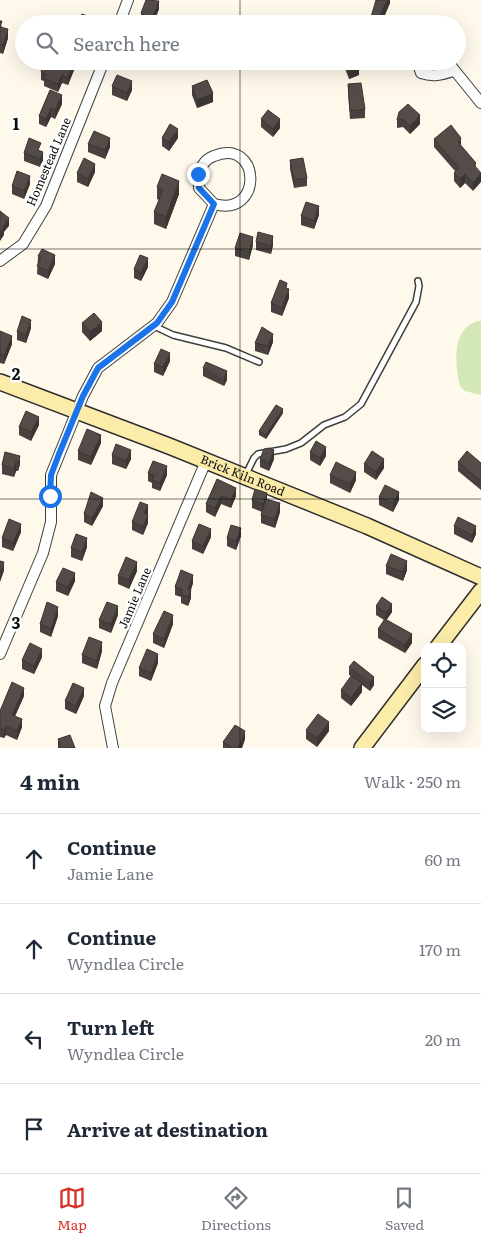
<!DOCTYPE html>
<meta charset="utf-8">
<style>
:root{--surface:#fff;--page:#f6f6f7;--text:#1f2937;--muted:#747a83;--line:#e0e1e3;--accent:#d93025}
body{margin:0;font-family:Literata,serif;background:var(--page);color:var(--text)}
.controls{position:absolute;right:15px;bottom:15px;display:grid;overflow:hidden;border-radius:10px;box-shadow:0 5px 20px #0002}
.controls button{width:45px;height:45px;display:grid;place-items:center;padding:0;border:0;border-bottom:1px solid var(--line);background:var(--surface);color:var(--text);font:25px sans-serif}
.stop{position:absolute;width:15px;height:15px;margin:-11px;border:4px solid #1a73e8;border-radius:50%;background:#fff}
.stop.end{background:#1a73e8;border-color:#fff;box-shadow:0 1px 5px #0008}
.list{margin:0;padding:0;list-style:none}
h2{display:flex;justify-content:space-between;align-items:center;height:65px;margin:0;padding:0 20px;font-size:21px}
h2 small{font-size:16px;font-weight:400;color:var(--muted)}
.list li{display:grid;grid-template-columns:32px 1fr auto;gap:15px;align-items:center;box-sizing:border-box;height:90px;padding:0 20px;border-top:1px solid var(--line)}
.list b{display:block;font-size:19px;white-space:nowrap}
.list p{margin:0;font-size:16px;white-space:nowrap;color:var(--muted)}
.list em{font-size:16px;font-style:normal;color:var(--muted)}
.icon{flex:none;width:28px;height:28px;fill:none;stroke:currentColor;stroke-width:2;stroke-linecap:round;stroke-linejoin:round}
.map{position:relative;flex:none;width:481px;height:748px;overflow:hidden}
.search{position:absolute;background:var(--surface);box-shadow:0 5px 20px #0002;left:15px;right:15px;top:15px;height:55px;display:flex;align-items:center;gap:12px;box-sizing:border-box;padding:0 18px;border-radius:28px;color:var(--muted);font-size:19px}
.sheet{height:425px;background:var(--surface)}
nav{display:flex;justify-content:space-around;align-items:center;box-sizing:border-box;height:70px;border-top:1px solid var(--line);background:var(--surface);font-size:14px;color:var(--muted)}
nav a{display:grid;justify-items:center;gap:2px}
nav .on{color:var(--accent)}
.map>svg:first-child{display:block}
</style>
<div class="map">
<svg width="481" height="748" viewBox="0 0 481 748">
<rect width="100%" height="100%" fill="#fef9eb"/>
<path fill="#d4e7b7" d="M477 321H481V395L465 391 460 386C455 364 451 330 477 321Z"/>
<g fill="none" stroke-linecap="round" stroke-linejoin="round">
<defs>
<path id="lane" d="M154 326 173 335 226 348 259 362
M246 474 254 458 258 454 286 449 301 443 324 425 345 417 361 404 416 302 419 286 418 281"/>
<path id="street" d="M119 24 128 0
M417 61 421 73C433 77 441 75 453 71
M447 61 481 103
M0 261 23 244 46 206 104 61
M0 654 43 553 51 522V475L83 396 98 368 157 323 172 302 214 204C264 218 261 137 214 156 200 161 198 174 199 188L214 204
M113 748 105 706 112 683 206 461"/>
<g id="secondary">
<path id="s1" d="M0 382 169 446 367 526 481 577"/>
<path d="M438 647 481 591"/>
<path d="M362 748 425 665"/>
</g>
</defs>
<use href="#lane" stroke="#3f3f3f" stroke-width="8"/>
<use href="#street" stroke="#3f3f3f" stroke-width="12"/>
<use href="#secondary" stroke="#2e2e2e" stroke-width="18"/>
<use href="#lane" stroke="#fff" stroke-width="5"/>
<use href="#street" stroke="#fff" stroke-width="10"/>
<use href="#secondary" stroke="#fceca9" stroke-width="15"/>
</g>
<path fill="#48413f" d="M390 0V3L381 24H371V17Z
M159 9 153 24H146L141 22V13Z
M0 21 2 28 8 38 3 54 0 53Z
M342 61H357L359 75 349 79Z
M59 66 74 70 68 85 62 83 58 92 44 86V81L41 80V72Z
M348 84 365 109V118L350 119 348 93Z
M112 86 132 90 127 101 112 95Z
M192 86 213 102 197 108 192 95Z
M50 90 62 104 55 119 51 117 46 127 39 124V116Z
M399 112 420 124 410 134 403 127 397 128V120Z
M261 119 280 128 273 137 261 127Z
M162 138H178L169 151 162 146Z
M434 139 461 146 476 163 473 191 465 183 460 188 454 181V173L455 171 434 147Z
M88 144 110 147 105 159 88 152Z
M41 151 43 160 40 167 24 161V153Z
M290 160 307 178V186L294 188 290 169Z
M95 172 88 187 77 182V173Z
M30 184 24 199 12 194V186Z
M157 187 179 194 166 229 154 224V212L159 200 157 199Z
M319 215 314 229 301 225V216Z
M256 242 273 245 271 254 256 250Z
M253 245 249 260 235 256V248Z
M38 256 55 264 48 279 37 274Z
M148 267 141 281 134 278V269Z
M287 288 289 298 282 316 271 312V303Z
M82 323 102 331 90 341 82 332Z
M31 328 26 343 17 340V332Z
M0 331 12 344 4 364 0 363Z
M273 342 268 355 255 351V343Z
M170 361 163 376 154 372V364Z
M203 368 227 380 224 386 203 376Z
M283 413 266 439 259 435V431Z
M39 425 31 441 19 435V427Z
M101 443 91 465 78 460V451Z
M5 452 20 464 18 471H16L14 477 2 474V465Z
M310 452 326 456 320 466 310 460Z
M112 455 131 459 126 469 112 464Z
M260 459H274L269 471 260 467Z
M458 462 481 463V490L458 471Z
M364 464 384 468 376 480 364 472Z
M148 473 167 475 160 491 152 488V483L148 481Z
M330 475 356 480 350 493 330 483Z
M217 479 236 496 231 508 221 504 215 517 206 512V504Z
M379 497 399 500 393 512 379 505Z
M267 499 280 512 275 528 261 523V515L262 512 252 508V500Z
M103 506 92 526 84 522V514Z
M148 514V523L143 535 132 530V522Z
M454 526 476 534 472 543 454 534Z
M21 532 13 551 2 547V538Z
M241 536 236 550 227 546V538Z
M211 537 203 554 192 549V541Z
M87 547 82 561 71 557V548Z
M386 566 407 570 403 581 386 574Z
M137 571 129 589 118 584V576Z
M75 581 68 596 56 591V582Z
M193 583 191 590V598L188 606 181 603V597L175 595V587Z
M376 606 392 612 386 620 412 643 405 653 378 638V629L384 620 376 615Z
M118 615 111 633 99 628V620Z
M58 616 51 637 40 632V624Z
M173 624 164 648 153 643V634Z
M102 651 97 669 82 663V655Z
M42 657 34 674 22 669V660Z
M158 663 151 681 139 676V668Z
M349 667 374 685 370 691 362 685V692L351 706 341 698V690L351 676 349 675Z
M24 696 15 716 22 727 17 740 6 735 4 738 0 737V711Z
M84 696 76 714 65 709V701Z
M306 730 329 731 317 747 306 739Z
M58 739 75 748H58Z
M245 739 242 748H223V742Z"/>
<path fill="#3b3533" d="M387 0H390V3L381 24H378V20Z
M159 1V9L153 24H152V18Z
M8 29V38L3 54V45Z
M74 62V70L68 85V78Z
M359 66V75L349 79V70Z
M62 75V83L58 92V84Z
M132 81V90L127 101V93Z
M213 93V102L197 108V100Z
M62 95V104L55 119V110Z
M51 108V117L46 127V119Z
M420 115V124L410 134V126Z
M280 119V128L273 137V129Z
M178 129V138L169 151V142Z
M110 138V147L105 159V150Z
M461 138V146L458 142Z
M43 152V160L40 167V159Z
M95 164V172L88 187V179Z
M481 173V182L473 191V183Z
M465 174V183L460 188V179Z
M30 176V184L24 199V191Z
M179 181V194L166 229V217Z
M319 206V215L314 229V221Z
M9 218V226L4 232V235L0 241V233L3 226Z
M273 236V245L271 254V246Z
M253 237V245L249 260V252Z
M55 255V264L48 279V271Z
M148 258V267L141 281V273Z
M289 289V298L282 316V308Z
M31 320V328L26 343V335Z
M102 322V331L90 341V332Z
M273 334V342L268 355V346Z
M12 336V344L4 364V356Z
M170 353V361L163 376V367Z
M227 371V380L224 386V378Z
M283 409V413L266 439V435Z
M39 417V425L31 441V432Z
M101 435V443L91 465V457Z
M326 447V456L320 466V458Z
M131 450V459L126 469V461Z
M274 450V459L269 471V463Z
M20 456V464L18 471V463Z
M384 459V468L376 480V472Z
M16 462V471L14 477V469Z
M167 466V475L160 491V483Z
M356 472V480L350 493V484Z
M236 488V496L231 508V500Z
M399 492V500L393 512V503Z
M267 493V501L263 512V504Z
M221 496V504L215 517V508Z
M103 498V506L92 526V518Z
M280 503V512L275 528V519Z
M148 505V514L144 522V513Z
M148 515V523L143 535V527Z
M21 524V532L13 551V543Z
M476 526V534L472 543V535Z
M241 528V536L236 550V541Z
M211 529V537L203 554V546Z
M87 538V547L82 561V552Z
M407 561V570L403 581V572Z
M4 562V571L0 582V574Z
M137 562V571L129 589V580Z
M75 573V581L68 596V587Z
M193 575V583L188 597V589Z
M191 590V598L188 606V597Z
M392 604V612L386 621V613Z
M118 606V615L111 633V624Z
M58 607V616L51 637V629Z
M173 615V624L164 648V639Z
M412 634V643L405 653V645Z
M102 642V651L97 669V661Z
M42 649V657L34 674V666Z
M158 654V663L151 681V673Z
M374 677V685L370 691V682Z
M362 683V692L351 706V698Z
M24 688V696L12 723V715Z
M84 688V696L76 714V706Z
M22 719V727L17 740V731Z
M329 722V731L317 747V738Z
M6 726V735L4 738V730Z
M245 731V739L242 748H238Z"/>
<path fill="#544c49" stroke="#3b3533" d="M146 0 159 1 152 18 141 13Z
M376 0H387L378 20 371 17Z
M82 14 93 18 91 24H78Z
M0 21H2L0 27 8 29 3 45H0Z
M45 61 59 66 61 61 74 62 68 78 62 75 58 84 44 78 46 74 41 72Z
M346 61H357L359 66 349 70Z
M117 75 132 81 127 93 112 86Z
M207 80 213 93 197 100 192 86Z
M361 83 365 109 350 111 348 84Z
M50 90 62 95 55 110 51 108 46 119 39 116Z
M408 104 420 115 410 126 403 119 397 120 399 112Z
M268 110 280 119 273 129 261 119Z
M170 124 178 129 169 142 162 138Z
M451 125 461 138 458 142 476 163 474 165 481 173 473 183 465 174 460 179 454 173 459 168 434 139Z
M94 131 110 138 105 150 88 144Z
M29 138 41 143 38 150 43 152 40 159 24 153Z
M84 158 95 164 88 179 77 173Z
M303 158 307 178 294 180 290 160Z
M17 171 30 176 24 191 12 186Z
M162 174 179 181 166 217 154 212 163 190 157 187Z
M306 202 319 206 314 221 301 216Z
M0 211 9 218 3 226 4 227 0 233Z
M258 232 273 236 271 246 256 242Z
M240 233 253 237 249 252 235 248Z
M42 249 55 255 48 271 37 266 41 258 38 256Z
M140 255 148 258 141 273 134 269Z
M280 280 287 283 286 288 289 289 282 308 271 303Z
M94 313 102 322 90 332 82 323Z
M22 316 31 320 26 335 17 332Z
M262 327 273 334 268 346 255 343Z
M0 331 12 336 4 356 0 354Z
M161 349 170 353 163 367 154 364Z
M206 362 227 371 224 378 203 368Z
M276 405 283 409 266 435 259 431Z
M26 411 39 417 31 432 19 427Z
M87 429 101 435 91 457 78 451Z
M316 441 326 447 320 458 310 452Z
M116 444 131 450 126 461 112 455Z
M269 448 274 450 269 463 260 459 264 449Z
M372 451 384 459 376 472 364 464Z
M467 451 481 463V481L458 462Z
M5 452 20 456 18 463 16 462 14 469 2 465Z
M153 461 167 466 160 483 152 480 154 475 148 473Z
M336 462 356 472 350 484 330 475Z
M217 479 236 488 231 500 221 496 215 508 206 504Z
M385 485 399 492 393 503 379 497Z
M255 489 267 493 263 504 252 500Z
M91 492 103 498 92 518 84 514Z
M266 499 280 503 275 519 261 515Z
M140 502 148 505 144 513 148 515 143 527 132 522Z
M458 517 476 526 472 535 454 526Z
M9 519 21 524 13 543 2 538Z
M199 524 211 529 203 546 192 541Z
M231 525 241 528 236 541 227 538Z
M76 534 87 538 82 552 71 548Z
M391 554 407 561 403 572 386 566Z
M126 557 137 562 129 580 118 576Z
M0 561 4 562 0 574Z
M63 568 75 573 68 587 56 582Z
M181 570 193 575 188 589 191 590 188 597 181 594 182 589 175 587Z
M382 597 392 604 386 613 376 606Z
M47 602 58 607 51 629 40 624Z
M107 602 118 606 111 624 99 620Z
M164 611 173 615 164 639 153 634Z
M385 619 412 634 405 645 378 629Z
M89 637 102 642 97 661 82 655Z
M30 643 42 649 34 666 22 660Z
M147 649 158 654 151 673 139 668Z
M354 661 374 677 370 682 349 667Z
M351 676 362 683 351 698 341 690Z
M12 682 24 688 12 715 22 719 17 731 6 726 4 730 0 728V711Z
M73 683 84 688 76 706 65 701Z
M318 714 329 722 317 738 306 730Z
M235 725 245 731 238 748H233L223 742Z
M70 735 75 748H61L58 739Z"/>
<g fill="none" stroke-linecap="round" stroke-linejoin="round">
<path stroke="#1a73e8" stroke-width="6" d="M50 496 51 475 59 454 83 396 98 368 157 323 172 302 214 204 199 188 198 174"/>
</g>
<path fill="none" stroke="#0c0c0c" stroke-width="1" stroke-opacity="0.55" d="M240 0V24M240 61V748M0 249H481M0 499H481"/>
<g text-anchor="middle" stroke-width="5" stroke-linejoin="round" paint-order="stroke">
<g font-size="12" fill="#0c0c0c" stroke="#fff">
<text transform="translate(49 162) rotate(-67)" y="4">Homestead Lane</text>
<text dy="4" stroke="none"><textPath href="#s1" startOffset="260">Brick Kiln Road</textPath></text>
<text transform="translate(135 598) rotate(-67)" y="4">Jamie Lane</text>
</g>
</g>
<g font-size="16" text-anchor="middle" font-weight="bold" fill="#0c0c0c" stroke="#fff" stroke-width="5" stroke-linejoin="round" paint-order="stroke">
<text x="16" y="130">1</text>
<text x="16" y="380">2</text>
<text x="16" y="629">3</text>
</g>
</svg>
<div class="controls">
<button><svg class="icon" aria-label="locate" viewBox="0 0 24 24"><circle cx="12" cy="12" r="6"/><path d="M12 2v4M12 18v4M2 12h4M18 12h4"/></svg></button>
<button><svg class="icon" aria-label="layers" viewBox="0 0 24 24"><path d="M12 4l9 5-9 5-9-5zM3 14l9 5 9-5"/></svg></button>
</div>
<div class="stop" style="left:50px;top:496px"></div>
<div class="stop end" style="left:198px;top:174px"></div>
<div class="search"><svg class="icon" aria-label="search" viewBox="0 0 24 24"><circle cx="10" cy="10" r="6"/><path d="M15 15l6 6"/></svg>Search here</div>
</div>
<section class="sheet">
<h2>4 min<small>Walk · 250 m</small></h2>
<ul class="list">
<li><svg class="icon" aria-label="ahead" viewBox="0 0 24 24"><path d="M12 20V5M6 11l6-6 6 6"/></svg><div><b>Continue</b><p>Jamie Lane</p></div><em>60 m</em></li>
<li><svg class="icon" aria-label="ahead" viewBox="0 0 24 24"><path d="M12 20V5M6 11l6-6 6 6"/></svg><div><b>Continue</b><p>Wyndlea Circle</p></div><em>170 m</em></li>
<li><svg class="icon" aria-label="left" viewBox="0 0 24 24"><path d="M17 20v-9H6M10 6l-5 5 5 5"/></svg><div><b>Turn left</b><p>Wyndlea Circle</p></div><em>20 m</em></li>
<li><svg class="icon" aria-label="arrive" viewBox="0 0 24 24"><path d="M6 21V4h12l-3 4 3 4H6"/></svg><div><b>Arrive at destination</b></div></li>
</ul>
</section>
<nav>
<a class="on"><svg class="icon" aria-label="map" viewBox="0 0 24 24"><path d="M3 6l6-2 6 2 6-2v14l-6 2-6-2-6 2zM9 4v14M15 6v14"/></svg>Map</a>
<a><svg class="icon" aria-label="directions" viewBox="0 0 24 24"><path d="M12 3l9 9-9 9-9-9zM9 14v-3h6M13 9l2 2-2 2"/></svg>Directions</a>
<a><svg class="icon" aria-label="saved" viewBox="0 0 24 24"><path d="M7 4h10v16l-5-4-5 4z"/></svg>Saved</a>
</nav>
